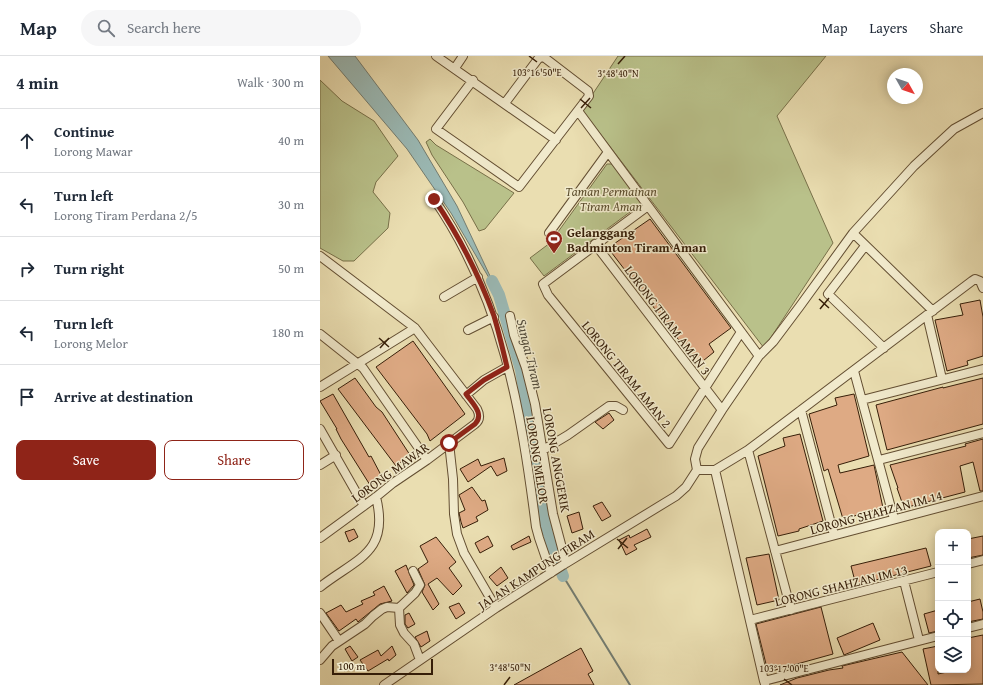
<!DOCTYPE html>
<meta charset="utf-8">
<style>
:root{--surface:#fff;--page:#f6f6f7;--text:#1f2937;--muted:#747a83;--line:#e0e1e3;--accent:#8f2418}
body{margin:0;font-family:"Gentium Book Plus",serif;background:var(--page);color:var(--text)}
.controls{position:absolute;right:12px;bottom:12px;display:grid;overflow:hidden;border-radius:8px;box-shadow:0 2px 10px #0003}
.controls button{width:36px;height:36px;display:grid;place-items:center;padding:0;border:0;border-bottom:1px solid var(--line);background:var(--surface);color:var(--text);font:20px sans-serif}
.compass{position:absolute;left:567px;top:12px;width:36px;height:36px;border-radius:50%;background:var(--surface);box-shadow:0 2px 10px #0003;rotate:130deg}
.scale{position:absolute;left:12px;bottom:10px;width:101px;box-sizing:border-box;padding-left:4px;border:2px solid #361e08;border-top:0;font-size:11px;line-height:14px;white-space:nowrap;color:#361e08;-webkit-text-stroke:3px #f1eacc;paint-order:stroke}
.stop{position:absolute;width:12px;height:12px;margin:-9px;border:3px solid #8f2418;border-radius:50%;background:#fff}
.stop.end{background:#8f2418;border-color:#fff;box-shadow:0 1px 4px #0008}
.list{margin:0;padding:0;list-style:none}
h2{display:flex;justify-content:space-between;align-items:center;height:52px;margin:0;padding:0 16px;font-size:17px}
h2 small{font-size:13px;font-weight:400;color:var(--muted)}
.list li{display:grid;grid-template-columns:26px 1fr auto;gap:12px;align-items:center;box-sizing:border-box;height:64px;padding:0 16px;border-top:1px solid var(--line)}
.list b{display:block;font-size:15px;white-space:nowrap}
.list p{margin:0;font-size:13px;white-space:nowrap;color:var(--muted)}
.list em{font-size:13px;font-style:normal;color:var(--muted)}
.actions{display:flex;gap:8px;padding:12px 16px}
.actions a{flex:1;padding:9px 0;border:1px solid var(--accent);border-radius:8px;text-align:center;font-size:14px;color:var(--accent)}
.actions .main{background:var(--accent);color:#fff}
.icon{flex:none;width:22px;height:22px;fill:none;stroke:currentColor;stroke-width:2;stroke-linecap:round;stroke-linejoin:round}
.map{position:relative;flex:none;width:663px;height:629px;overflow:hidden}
header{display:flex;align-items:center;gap:24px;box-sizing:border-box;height:56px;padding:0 20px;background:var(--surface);border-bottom:1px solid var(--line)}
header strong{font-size:19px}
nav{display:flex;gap:22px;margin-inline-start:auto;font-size:14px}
.search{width:280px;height:36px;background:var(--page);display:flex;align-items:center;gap:10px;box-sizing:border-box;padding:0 14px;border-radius:22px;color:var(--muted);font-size:15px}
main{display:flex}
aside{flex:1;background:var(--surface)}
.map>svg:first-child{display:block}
</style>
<header>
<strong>Map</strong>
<div class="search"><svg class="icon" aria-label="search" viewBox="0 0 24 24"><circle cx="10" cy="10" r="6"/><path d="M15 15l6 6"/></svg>Search here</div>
<nav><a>Map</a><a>Layers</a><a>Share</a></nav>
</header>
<main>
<aside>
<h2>4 min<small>Walk · 300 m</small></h2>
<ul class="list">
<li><svg class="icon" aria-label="ahead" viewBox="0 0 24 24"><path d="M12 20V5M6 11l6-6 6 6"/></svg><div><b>Continue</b><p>Lorong Mawar</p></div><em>40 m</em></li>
<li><svg class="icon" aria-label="left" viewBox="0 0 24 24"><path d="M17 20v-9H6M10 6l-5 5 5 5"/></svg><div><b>Turn left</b><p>Lorong Tiram Perdana 2/5</p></div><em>30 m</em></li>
<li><svg class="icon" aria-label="right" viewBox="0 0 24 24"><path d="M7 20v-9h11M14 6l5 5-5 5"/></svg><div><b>Turn right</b></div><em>50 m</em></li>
<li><svg class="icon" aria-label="left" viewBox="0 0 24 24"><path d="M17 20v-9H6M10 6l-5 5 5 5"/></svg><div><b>Turn left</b><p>Lorong Melor</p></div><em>180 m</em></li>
<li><svg class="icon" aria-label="arrive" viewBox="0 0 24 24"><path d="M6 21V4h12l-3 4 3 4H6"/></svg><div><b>Arrive at destination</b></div></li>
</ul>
<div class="actions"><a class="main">Save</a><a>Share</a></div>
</aside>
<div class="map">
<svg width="663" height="629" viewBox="0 0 663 629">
<rect width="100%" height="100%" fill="#eadeb1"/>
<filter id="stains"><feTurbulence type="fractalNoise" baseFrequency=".005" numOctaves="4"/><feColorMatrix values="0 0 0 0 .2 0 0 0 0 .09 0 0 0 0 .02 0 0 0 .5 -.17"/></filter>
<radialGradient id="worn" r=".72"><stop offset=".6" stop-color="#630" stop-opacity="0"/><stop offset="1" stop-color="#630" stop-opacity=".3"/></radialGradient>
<path fill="#b9c18a" stroke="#787049" d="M298 0H506L457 60 513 187 444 292 262 54Z
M0 24 22 45 54 65 78 100 56 126 53 136 70 157 68 172 34 205H23L0 192Z
M110 83 116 89 194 137 165 173 159 175 143 146 112 99 106 86Z
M287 108H295L322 147 224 220 210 202 230 187Z"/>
<path fill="#9bbab6" stroke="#737c70" d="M8 0H35L98 84 137 150 179 239 131 157 87 93Z"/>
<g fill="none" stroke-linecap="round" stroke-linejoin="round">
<path stroke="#737c70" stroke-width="2" d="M243 520 310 629"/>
<path stroke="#9bbab6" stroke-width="12" d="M172 225 179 239 201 314 227 477 243 520"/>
</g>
<path fill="#deaa84" stroke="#361e08" d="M330 163 411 272 389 288 394 296 378 309 288 192Z
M660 244 663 261V300L647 305 648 309 627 315 615 264 643 259 640 248Z
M93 285 145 358 110 385 107 378 56 311Z
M35 322 56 351 62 356 90 399 76 410 18 333Z
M663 322V368L567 394 556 349 623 331V332Z
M13 338 49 401 51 400 62 421 50 429 21 383 16 373H17L0 345Z
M534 338 549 400 518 409 520 417 554 409 563 452 523 463 508 413 504 415 489 358 517 349 515 342Z
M289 357 294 364 283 373 275 366Z
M480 378 503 465 479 473V475L458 480 438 400 465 390 463 382Z
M663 383V435H660L653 406 640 410 645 436 584 452 577 432H578L570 409 646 390 645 388Z
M184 402 187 415 177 420 171 410 148 426 140 413 158 403 161 410Z
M152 431 162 445 165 444 168 454 156 461 158 465 143 472 141 466 139 457 145 454 139 439Z
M282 446 291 460 282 465 273 450Z
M259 456 263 473 252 477 247 460Z
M34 473 38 481 29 486 25 476Z
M327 473 331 481 314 489 317 493 306 499 299 484 309 479 310 482Z
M168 480 173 490 160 497 155 487Z
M209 480 211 486 193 494 191 490Z
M663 480V499L648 502V483Z
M116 481 136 506 129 512 142 530 133 539 117 522 108 528 119 548 113 554 102 536 105 529 98 513 108 506 100 490Z
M606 492 611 510 536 529 531 510Z
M449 498 459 544 437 549 426 502Z
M86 509 94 529 87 537 75 515Z
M181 511 188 522 177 530 169 521Z
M64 530 72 545 60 548 38 566 36 563 19 575 6 557 21 549 26 556 43 548 41 545 55 539 53 536Z
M660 543 663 556V563L648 566V546Z
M139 547 145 557 136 563 129 551Z
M501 551 513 598 448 616 436 568Z
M618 554V575L609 577 604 558Z
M89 557 95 568 88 572 85 568V559Z
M553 567 560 584 524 599 517 582Z
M107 575 110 585 101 591 95 581Z
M663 579V628L611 629 603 593 618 590V618L636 614H648V582Z
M30 590 38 601 32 605 25 593Z
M72 590 76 599 69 605 68 603 48 615 40 604 58 594 61 600Z
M261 592 273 615 268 618 274 629H194Z
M582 596 608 629H460L477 622 509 614 523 612 522 610Z"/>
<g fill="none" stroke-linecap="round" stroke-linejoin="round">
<defs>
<path id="street" d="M116 0 236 84
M135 12 143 0
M153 24 116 73 199 131 269 40 268 35 225 2 222 1 218 3 185 47
M258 55 439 300
M114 143C183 243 201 354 216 471L219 482 231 517
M328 150 223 228 228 239 349 388 421 276
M229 177 288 96
M533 177 613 255
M275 188 402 354
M545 190 508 238 564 292
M0 200 95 272 157 353C160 359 160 364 155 368L107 404 73 427 56 441 0 482
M124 241 158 221
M607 259 622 323
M190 260 194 279 206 312 215 348 233 458 246 507
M148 274 174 261
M0 278 43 312 107 404
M534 315 574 463
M0 331 95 272
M146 339 164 324 187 311
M542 344 663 313
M481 354 514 479
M0 373 44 450
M129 387 133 423 134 458 137 478 144 497 176 552
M223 394 248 379 289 350H296L303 354
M428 394 471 554
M559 404 663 377
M0 409 16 399
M377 414 375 403 378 392 402 354 439 300 453 286 480 250 533 177 594 110 634 73 663 57
M377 414H395L428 394 652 225 655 223 660 225 663 232
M395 414 444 625
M455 495 663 440
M648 508 663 504
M93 515 100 529 95 537 79 552 80 569 84 577 94 588 100 604
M584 525 599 584
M0 531C37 502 70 497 56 441
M0 557 19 585
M430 564 618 516
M648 572 663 568
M0 604 12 590 45 568 53 560 62 553 67 551 79 552
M445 628 444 625 618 580
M64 629 176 552 243 509 356 440 366 431 377 414"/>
</defs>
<use href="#street" stroke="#634e32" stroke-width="10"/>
<use href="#street" stroke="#f1eacc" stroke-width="8"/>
</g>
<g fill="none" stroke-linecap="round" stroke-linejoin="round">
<path stroke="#8f2418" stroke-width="5" d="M114 143C139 180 159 219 174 260 179 277 183 294 187 311L164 324 146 338C152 347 165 358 155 368L129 387"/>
</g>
<path fill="none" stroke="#361e08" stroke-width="1.5" d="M209 0 217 6M298 8 305 0M260 43 271 52M261 52 270 42M499 243 509 252M500 253 509 242M59 282 69 291M60 292 69 282M297 483 308 492M298 493 307 482M464 623 472 629M184 629 190 621"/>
<defs>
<symbol id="stadium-pin" viewBox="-11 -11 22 30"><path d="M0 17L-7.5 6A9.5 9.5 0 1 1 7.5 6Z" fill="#8f2418" stroke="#f1eacc"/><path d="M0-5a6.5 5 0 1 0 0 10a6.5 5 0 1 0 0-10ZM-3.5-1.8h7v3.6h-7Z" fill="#fff"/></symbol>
</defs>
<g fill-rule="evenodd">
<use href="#stadium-pin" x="224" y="173" width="20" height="27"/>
</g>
<g text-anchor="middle" stroke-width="3" stroke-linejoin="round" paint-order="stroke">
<g font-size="13" font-style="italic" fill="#5d4f2f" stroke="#f1eacc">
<text x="291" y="140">Taman Permainan<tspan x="291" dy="15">Tiram Aman</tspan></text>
</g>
<g font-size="13" font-weight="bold" fill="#361e08" stroke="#f1eacc" text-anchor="start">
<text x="247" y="181">Gelanggang<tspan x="247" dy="15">Badminton Tiram Aman</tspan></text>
</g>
<g font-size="13" fill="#361e08" stroke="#f1eacc">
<text transform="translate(348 264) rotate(53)" y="5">LORONG TIRAM AMAN 3</text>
<text transform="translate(307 318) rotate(51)" y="5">LORONG TIRAM AMAN 2</text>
<text transform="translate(218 404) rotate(81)" y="5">LORONG MELOR</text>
<text transform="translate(237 404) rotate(80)" y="5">LORONG ANGGERIK</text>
<text transform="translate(70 416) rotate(-36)" y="5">LORONG MAWAR</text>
<text transform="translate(556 456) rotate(-15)" y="5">LORONG SHAHZAN IM 14</text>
<text transform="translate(216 513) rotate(-33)" y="5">JALAN KAMPUNG TIRAM</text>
<text transform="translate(521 529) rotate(-14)" y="5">LORONG SHAHZAN IM 13</text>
</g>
<g font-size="14" font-style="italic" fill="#544d3c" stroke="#f1eacc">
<text transform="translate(210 298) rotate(76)" y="5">Sungai Tiram</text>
</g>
</g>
<g font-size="10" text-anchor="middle" fill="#361e08" stroke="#f1eacc" stroke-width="3" stroke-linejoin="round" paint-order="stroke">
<text x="217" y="20">103°16'50"E</text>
<text x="298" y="21">3°48'40"N</text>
<text x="190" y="615">3°48'50"N</text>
<text x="464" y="616">103°17'00"E</text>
</g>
<rect width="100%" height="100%" filter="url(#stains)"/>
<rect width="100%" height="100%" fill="url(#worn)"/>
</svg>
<div class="controls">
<button>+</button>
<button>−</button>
<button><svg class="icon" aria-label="locate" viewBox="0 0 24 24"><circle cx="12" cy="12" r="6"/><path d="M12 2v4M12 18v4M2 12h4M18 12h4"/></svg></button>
<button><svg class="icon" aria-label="layers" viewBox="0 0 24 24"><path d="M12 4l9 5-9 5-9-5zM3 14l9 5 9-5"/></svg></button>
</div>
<svg class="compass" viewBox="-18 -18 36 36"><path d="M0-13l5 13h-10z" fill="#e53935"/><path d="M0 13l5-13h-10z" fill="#747a83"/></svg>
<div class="scale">100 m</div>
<div class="stop" style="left:129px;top:387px"></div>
<div class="stop end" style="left:114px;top:143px"></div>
</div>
</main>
